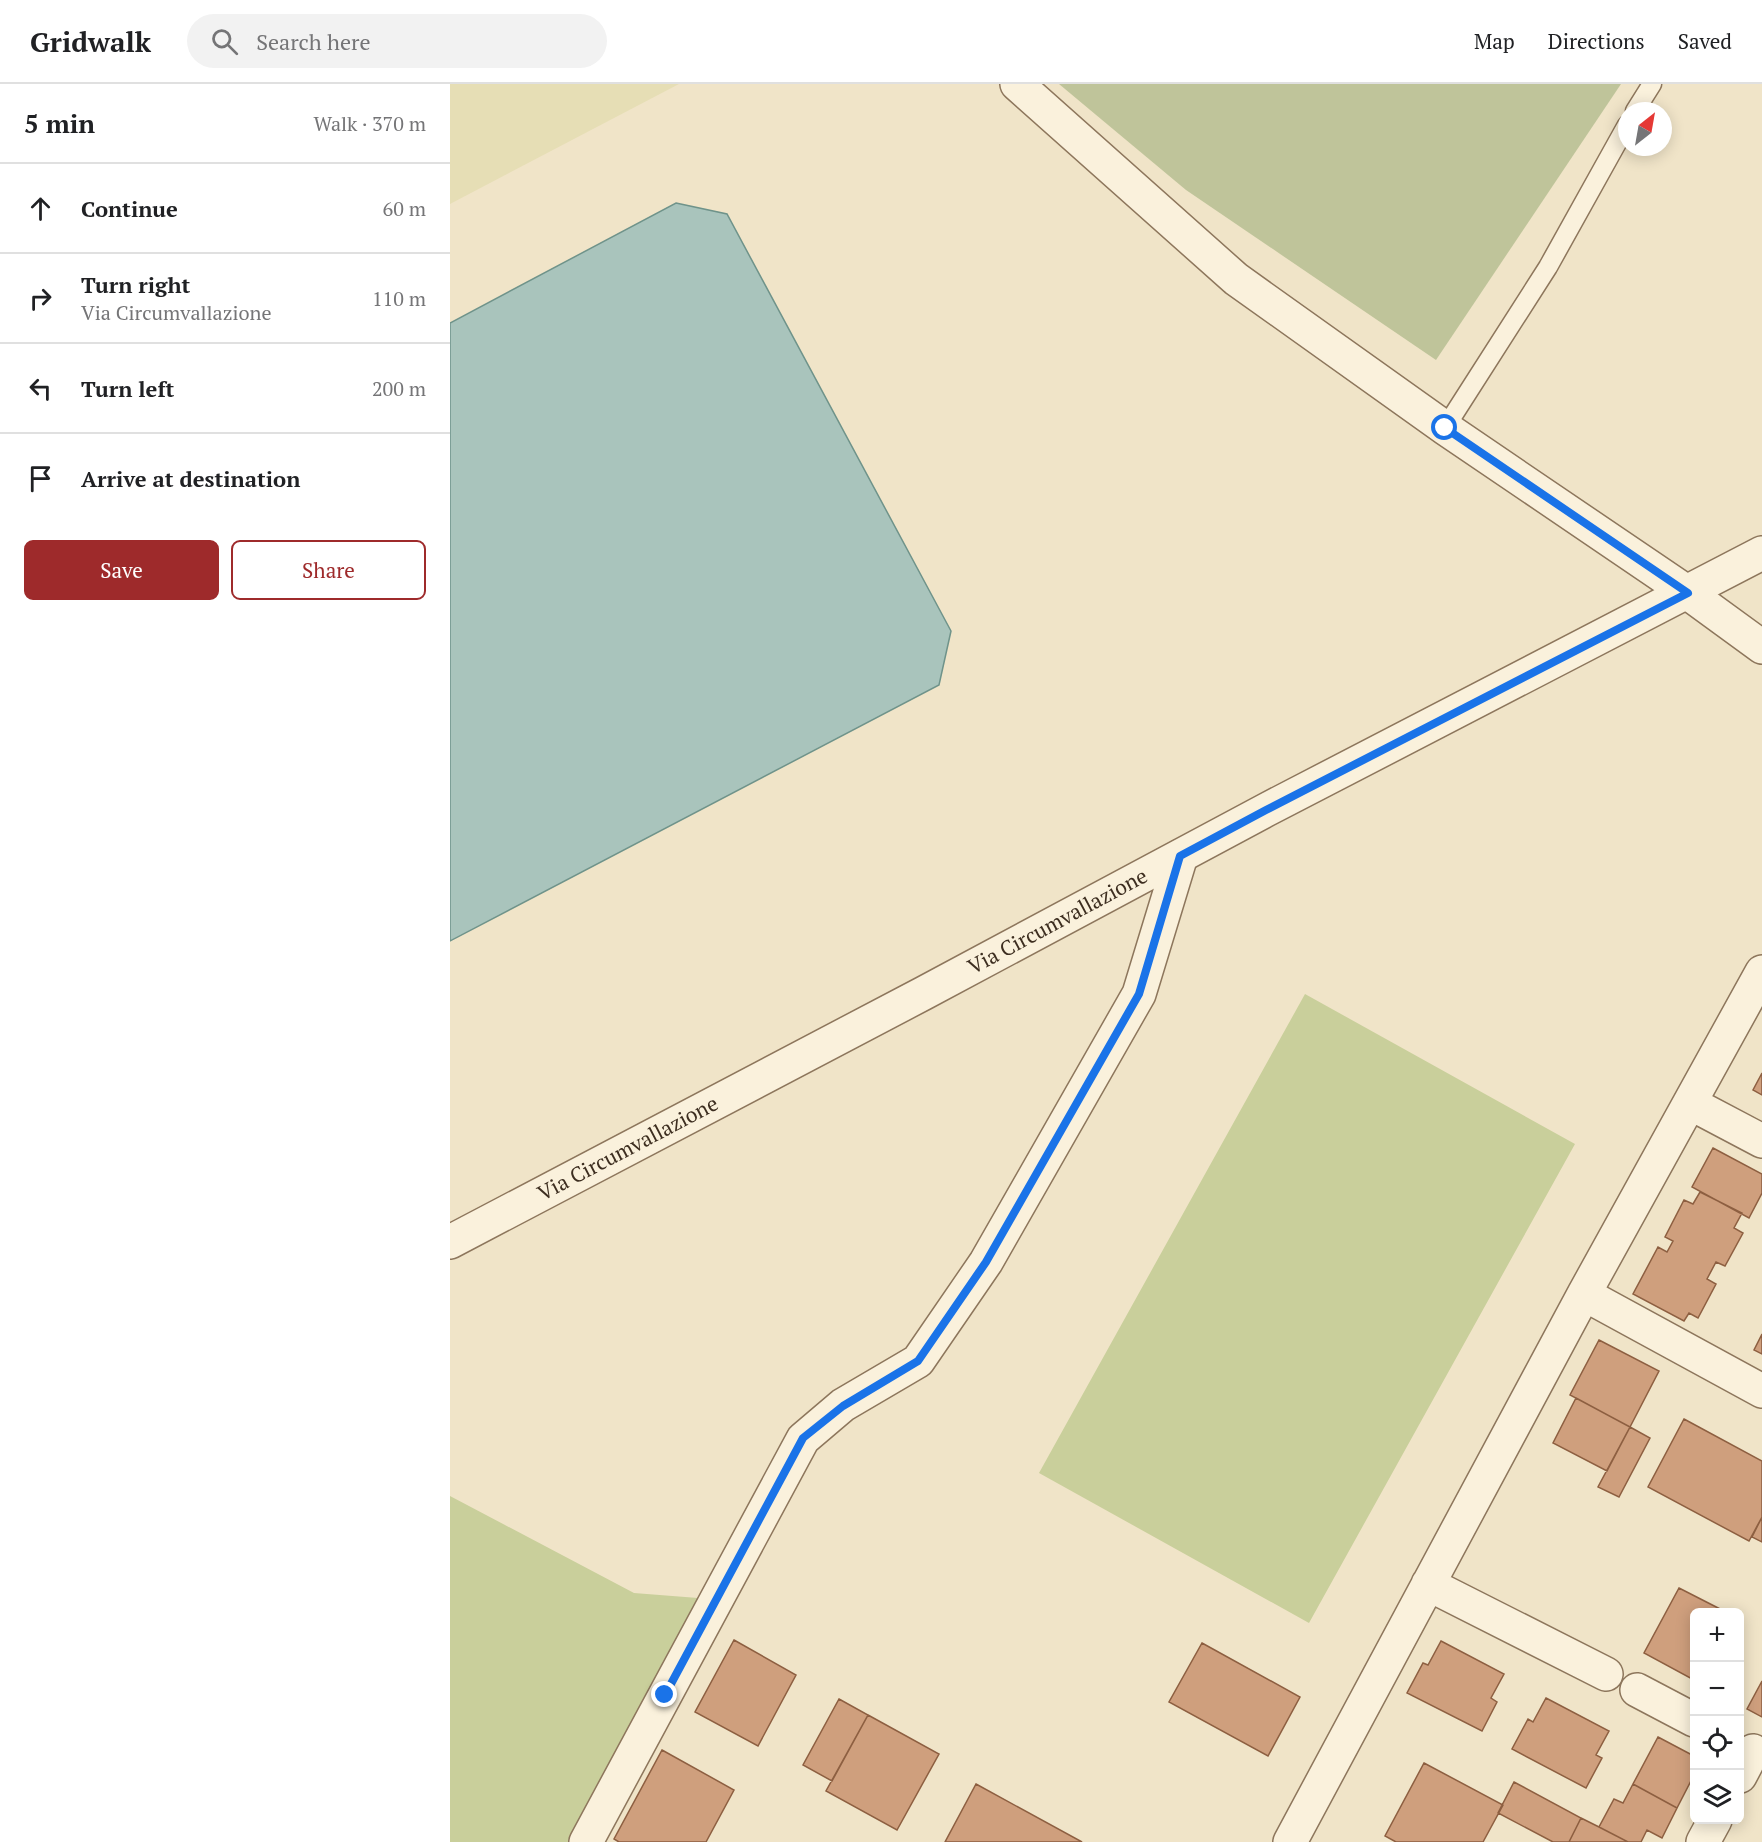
<!DOCTYPE html>
<meta charset="utf-8">
<style>
:root{--surface:#fff;--page:#f2f2f2;--text:#202124;--muted:#757577;--line:#e0e0e0;--accent:#9e2a2b}
body{margin:0;font-family:"PT Serif",serif;background:var(--page);color:var(--text)}
.controls{position:absolute;right:18px;bottom:18px;display:grid;overflow:hidden;border-radius:9px;box-shadow:0 3px 15px #0003}
.controls button{width:54px;height:54px;display:grid;place-items:center;padding:0;border:0;border-bottom:2px solid var(--line);background:var(--surface);color:var(--text);font:30px sans-serif}
.compass{position:absolute;left:1168px;top:18px;width:54px;height:54px;border-radius:50%;background:var(--surface);box-shadow:0 3px 15px #0003;rotate:31deg}
.stop{position:absolute;width:18px;height:18px;margin:-14px;border:4px solid #1a73e8;border-radius:50%;background:#fff}
.stop.end{background:#1a73e8;border-color:#fff;box-shadow:0 2px 6px #0008}
.list{margin:0;padding:0;list-style:none}
h2{display:flex;justify-content:space-between;align-items:center;height:78px;margin:0;padding:0 24px;font-size:26px}
h2 small{font-size:20px;font-weight:400;color:var(--muted)}
.list li{display:grid;grid-template-columns:39px 1fr auto;gap:18px;align-items:center;box-sizing:border-box;height:90px;padding:0 24px;border-top:2px solid var(--line)}
.list b{display:block;font-size:22px;white-space:nowrap}
.list p{margin:0;font-size:20px;white-space:nowrap;color:var(--muted)}
.list em{font-size:20px;font-style:normal;color:var(--muted)}
.actions{display:flex;gap:12px;padding:18px 24px}
.actions a{flex:1;padding:14px 0;border:2px solid var(--accent);border-radius:9px;text-align:center;font-size:21px;color:var(--accent)}
.actions .main{background:var(--accent);color:#fff}
.icon{flex:none;width:33px;height:33px;fill:none;stroke:currentColor;stroke-width:2;stroke-linecap:round;stroke-linejoin:round}
.map{position:relative;flex:none;width:1312px;height:1758px;overflow:hidden}
header{display:flex;align-items:center;gap:36px;box-sizing:border-box;height:84px;padding:0 30px;background:var(--surface);border-bottom:2px solid var(--line)}
header strong{font-size:28px}
nav{display:flex;gap:33px;margin-inline-start:auto;font-size:21px}
.search{width:420px;height:54px;background:var(--page);display:flex;align-items:center;gap:15px;box-sizing:border-box;padding:0 21px;border-radius:33px;color:var(--muted);font-size:22px}
main{display:flex}
aside{flex:1;background:var(--surface)}
.map>svg:first-child{display:block}
</style>
<header>
<strong>Gridwalk</strong>
<div class="search"><svg class="icon" aria-label="search" viewBox="0 0 24 24"><circle cx="10" cy="10" r="6"/><path d="M15 15l6 6"/></svg>Search here</div>
<nav><a>Map</a><a>Directions</a><a>Saved</a></nav>
</header>
<main>
<aside>
<h2>5 min<small>Walk · 370 m</small></h2>
<ul class="list">
<li><svg class="icon" aria-label="ahead" viewBox="0 0 24 24"><path d="M12 20V5M6 11l6-6 6 6"/></svg><div><b>Continue</b></div><em>60 m</em></li>
<li><svg class="icon" aria-label="right" viewBox="0 0 24 24"><path d="M7 20v-9h11M14 6l5 5-5 5"/></svg><div><b>Turn right</b><p>Via Circumvallazione</p></div><em>110 m</em></li>
<li><svg class="icon" aria-label="left" viewBox="0 0 24 24"><path d="M17 20v-9H6M10 6l-5 5 5 5"/></svg><div><b>Turn left</b></div><em>200 m</em></li>
<li><svg class="icon" aria-label="arrive" viewBox="0 0 24 24"><path d="M6 21V4h12l-3 4 3 4H6"/></svg><div><b>Arrive at destination</b></div></li>
</ul>
<div class="actions"><a class="main">Save</a><a>Share</a></div>
</aside>
<div class="map">
<svg width="1312" height="1758" viewBox="0 0 1312 1758">
<rect width="100%" height="100%" fill="#f0e4c8"/>
<path fill="#e6deb5" d="M0 0H229L0 120Z"/>
<path fill="#c9cf9b" d="M855 910 1125 1060 859 1539 589 1389Z
M0 1412 184 1509 248 1514 119 1758H0Z"/>
<path fill="#bfc49a" d="M609 0H1171L986 276 736 106Z"/>
<path fill="#a9c4bc" stroke="#6f938a" stroke-width="1.5" d="M226 119 277 130 501 547 489 601 0 857V239Z"/>
<path fill="#cf9f7d" stroke="#8d5f41" stroke-width="1.5" d="M1312 989V1011L1303 1006Z
M1263 1064 1312 1090V1109L1299 1134 1242 1103Z
M1250 1108 1292 1129 1284 1144 1293 1149 1275 1182 1266 1178 1257 1195 1266 1200 1248 1234 1239 1229 1234 1237 1183 1210 1208 1163 1217 1168 1223 1157 1215 1153 1234 1116 1243 1120Z
M1312 1250V1270L1304 1266Z
M1149 1256 1209 1287 1180 1343 1120 1311Z
M1126 1314 1180 1343 1157 1387 1103 1359Z
M1234 1335 1312 1377V1433L1299 1457 1198 1403Z
M1180 1343 1200 1354 1169 1413 1148 1403Z
M1312 1433V1458L1302 1453Z
M1229 1504 1276 1528H1244V1596L1194 1569Z
M284 1556 346 1591 308 1662 245 1628Z
M991 1557 1054 1590 1041 1614 1047 1618 1032 1647 957 1609 973 1579 978 1581Z
M752 1559 850 1613 818 1672 719 1618Z
M1312 1597V1633L1297 1625Z
M1096 1614 1159 1647 1146 1671 1152 1674 1136 1704 1062 1665 1078 1635 1083 1638Z
M389 1615 418 1631 382 1697 353 1681Z
M418 1631 489 1670 447 1746 376 1707Z
M1208 1653 1244 1672V1691L1227 1724 1183 1700Z
M212 1666 284 1706 256 1758H169L164 1755Z
M974 1679 1053 1721 1033 1758H946L935 1752Z
M1064 1698 1131 1734 1119 1758H1103L1048 1729Z
M526 1700 632 1758H495Z
M1183 1700 1227 1724 1212 1754 1197 1746 1191 1758H1178L1149 1743 1164 1715 1173 1719Z
M1131 1734 1149 1743 1178 1758H1119Z"/>
<g fill="none" stroke-linecap="round" stroke-linejoin="round">
<defs>
<path id="service" d="M1185 27 1202 0
M995 344 1098 183 1177 41"/>
<path id="minor" d="M567 0 786 195 995 344 1238 509 1312 563
M1240 1019 1312 1057
M1134 1210 1312 1307
M978 1500 1156 1590
M1187 1606 1244 1636
M1290 1692 1303 1667
M136 1758 353 1355 393 1321 468 1277 536 1178 689 910 731 772
M840 1758 1134 1210 1312 888
M1253 1758 1265 1736"/>
<g id="tertiary">
<path id="s1" d="M0 1158 474 909 816 726 1312 469"/>
</g>
</defs>
<use href="#service" stroke="#8d765c" stroke-width="21"/>
<use href="#minor" stroke="#8d765c" stroke-width="36"/>
<use href="#tertiary" stroke="#8d765c" stroke-width="36"/>
<use href="#service" stroke="#faf1dc" stroke-width="18"/>
<use href="#minor" stroke="#faf1dc" stroke-width="33"/>
<use href="#tertiary" stroke="#faf1dc" stroke-width="33"/>
</g>
<g fill="none" stroke-linecap="round" stroke-linejoin="round">
<path stroke="#1a73e8" stroke-width="8" d="M215 1611 353 1354 393 1322 468 1277 536 1178 689 910 730 772 816 726 1238 509 995 344"/>
</g>
<g text-anchor="middle" stroke-width="6" stroke-linejoin="round" paint-order="stroke">
<g font-size="21" fill="#3d2e20" stroke="#f7eed8">
<text dy="7" stroke="none"><textPath href="#s1" startOffset="687">Via Circumvallazione</textPath></text>
<text dy="7" stroke="none"><textPath href="#s1" startOffset="201">Via Circumvallazione</textPath></text>
</g>
</g>
</svg>
<div class="controls">
<button>+</button>
<button>−</button>
<button><svg class="icon" aria-label="locate" viewBox="0 0 24 24"><circle cx="12" cy="12" r="6"/><path d="M12 2v4M12 18v4M2 12h4M18 12h4"/></svg></button>
<button><svg class="icon" aria-label="layers" viewBox="0 0 24 24"><path d="M12 4l9 5-9 5-9-5zM3 14l9 5 9-5"/></svg></button>
</div>
<svg class="compass" viewBox="-18 -18 36 36"><path d="M0-13l5 13h-10z" fill="#e53935"/><path d="M0 13l5-13h-10z" fill="#757577"/></svg>
<div class="stop" style="left:995px;top:344px"></div>
<div class="stop end" style="left:215px;top:1611px"></div>
</div>
</main>
